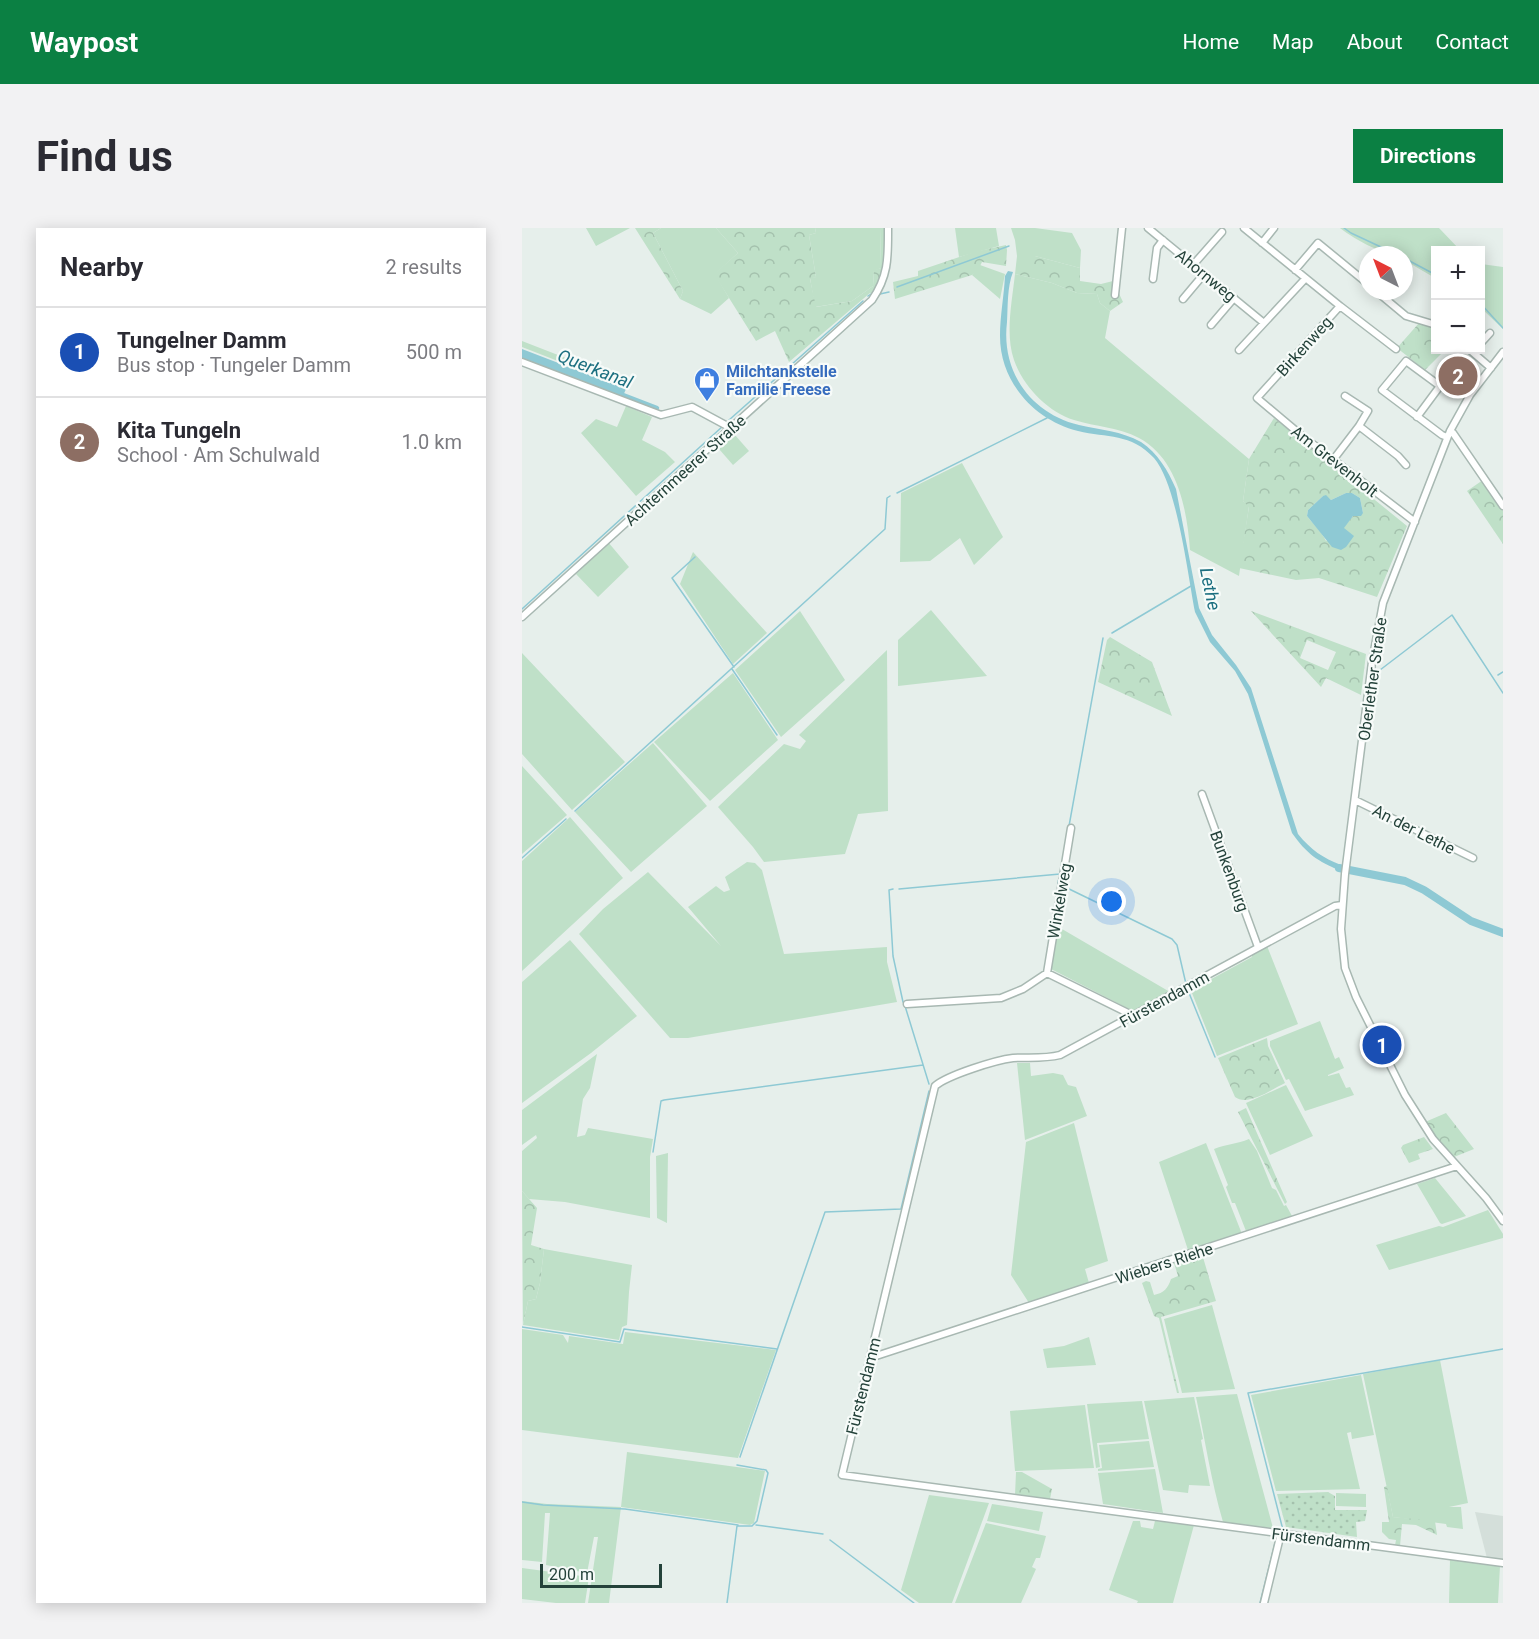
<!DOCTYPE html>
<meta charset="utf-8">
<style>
:root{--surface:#fff;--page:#f2f2f3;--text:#2b2b33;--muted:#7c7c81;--line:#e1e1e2;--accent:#0b8043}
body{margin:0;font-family:Roboto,sans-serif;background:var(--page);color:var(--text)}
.controls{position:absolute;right:18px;top:18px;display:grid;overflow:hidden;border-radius:0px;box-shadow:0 3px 15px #0003}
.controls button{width:54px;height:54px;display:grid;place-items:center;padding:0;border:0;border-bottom:2px solid var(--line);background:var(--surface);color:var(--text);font:30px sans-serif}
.compass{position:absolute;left:837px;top:18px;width:54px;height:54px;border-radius:50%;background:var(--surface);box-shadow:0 3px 15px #0003;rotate:318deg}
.scale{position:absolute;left:18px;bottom:15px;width:122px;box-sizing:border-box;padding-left:6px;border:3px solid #24423a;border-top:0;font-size:16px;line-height:21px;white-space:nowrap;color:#24423a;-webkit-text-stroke:4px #f7fbf9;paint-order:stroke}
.you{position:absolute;left:590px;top:674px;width:21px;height:21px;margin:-15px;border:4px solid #fff;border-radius:50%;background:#1a73e8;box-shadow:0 0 0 9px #1a73e833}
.badge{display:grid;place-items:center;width:39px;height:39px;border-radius:50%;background:var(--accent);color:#fff;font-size:20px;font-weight:700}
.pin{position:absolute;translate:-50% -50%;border:3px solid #fff;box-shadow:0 2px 6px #0006}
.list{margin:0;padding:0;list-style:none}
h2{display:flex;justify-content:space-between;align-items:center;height:78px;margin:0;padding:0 24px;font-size:26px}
h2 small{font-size:20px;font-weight:400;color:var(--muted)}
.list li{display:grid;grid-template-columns:39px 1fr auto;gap:18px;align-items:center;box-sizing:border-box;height:90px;padding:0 24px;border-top:2px solid var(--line)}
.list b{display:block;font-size:22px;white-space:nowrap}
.list p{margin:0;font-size:20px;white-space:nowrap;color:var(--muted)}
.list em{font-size:20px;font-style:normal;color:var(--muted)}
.map{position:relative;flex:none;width:981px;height:1375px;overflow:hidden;border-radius:0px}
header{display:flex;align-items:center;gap:36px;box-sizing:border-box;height:84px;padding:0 30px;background:var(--accent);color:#fff}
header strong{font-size:28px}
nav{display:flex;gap:33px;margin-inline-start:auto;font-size:21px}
.intro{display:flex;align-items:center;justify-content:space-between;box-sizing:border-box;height:144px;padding:0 36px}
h1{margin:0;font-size:42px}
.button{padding:15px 27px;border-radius:0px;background:var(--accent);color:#fff;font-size:21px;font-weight:700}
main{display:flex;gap:36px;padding:0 36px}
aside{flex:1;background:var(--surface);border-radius:0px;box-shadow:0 3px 15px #0003}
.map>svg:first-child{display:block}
</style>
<header>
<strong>Waypost</strong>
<nav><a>Home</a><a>Map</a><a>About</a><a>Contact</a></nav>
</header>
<div class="intro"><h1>Find us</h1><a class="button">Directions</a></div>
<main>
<aside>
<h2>Nearby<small>2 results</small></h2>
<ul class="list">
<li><span class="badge" style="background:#1a4fb4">1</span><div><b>Tungelner Damm</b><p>Bus stop · Tungeler Damm</p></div><em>500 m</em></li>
<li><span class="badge" style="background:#8d6e63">2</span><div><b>Kita Tungeln</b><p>School · Am Schulwald</p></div><em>1.0 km</em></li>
</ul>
</aside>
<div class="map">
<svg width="981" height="1375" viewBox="0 0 981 1375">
<defs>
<pattern id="forest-crowns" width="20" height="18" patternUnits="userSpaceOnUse" patternTransform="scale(1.5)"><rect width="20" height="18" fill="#bfe0c8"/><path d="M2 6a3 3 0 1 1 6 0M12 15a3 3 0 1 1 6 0" fill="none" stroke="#a4c1ad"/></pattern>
<pattern id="park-dots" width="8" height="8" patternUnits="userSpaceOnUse" patternTransform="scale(1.5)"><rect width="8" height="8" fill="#bfe0c8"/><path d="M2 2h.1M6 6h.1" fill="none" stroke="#a4c1ad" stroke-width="1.8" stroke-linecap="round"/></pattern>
</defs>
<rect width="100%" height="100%" fill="#e6efeb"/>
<path fill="#d4dfda" d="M953 1284 981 1288V1332L965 1330Z"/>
<path fill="#bfe0c8" d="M64 0H108L74 18Z
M139 0H194L216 25 193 46 207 70 189 86 158 71 161 63 131 5Z
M293 0H358L359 40 352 43 351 58 330 73 293 79 288 50 294 49 287 7 294 5Z
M433 0H474L477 18 437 29Z
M489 0H513L550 5 559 22 558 40 513 28H495L493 12Z
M818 0H917L938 22H914L913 50 882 32V27C861 27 835 13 818 0Z
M959 36 981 39V101L959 80Z
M458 37 483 46 478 71 450 47Z
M493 46 530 55 555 65 575 66 578 75 588 83 583 110 727 231 721 273 727 278 717 348 668 322C665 282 656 231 617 210 596 199 574 199 552 192 526 184 501 158 492 132 483 106 490 74 493 46Z
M0 113 108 155 105 160 0 119Z
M104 178 130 189 120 212 143 224 153 234 114 268 59 205 74 191 95 199Z
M213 207 227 223 211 237 197 221Z
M440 235 481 309 452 337 438 310 408 333 378 334 379 265Z
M86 314 107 339 76 369 54 346Z
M171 324 245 405 211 436 158 356Z
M409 382 465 448 376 458V412Z
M278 383 323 452 259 509 213 442Z
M365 422 366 583 336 586 323 626 242 634 231 619 196 579 262 516 278 521 284 513 277 507 279 505Z
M0 425 103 534 50 582 0 526Z
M211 445 256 512 188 573 132 514Z
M131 515 185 578 109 644 53 584Z
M0 538 45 587 0 626Z
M48 589 101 650 0 743V633Z
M225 634 233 635 240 642 262 726 365 719V734L375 774 166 810H148L57 706 81 681 126 644 199 718 166 679 194 658 202 664 208 662 203 649Z
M537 696 540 701 648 764 613 784 529 741Z
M48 712 115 788 69 825 0 875V754Z
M745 718 776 796 695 828 668 760 681 753 682 755 730 729V727Z
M798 793 813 831 817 829 822 840 806 847V848L817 845 824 860 828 859 832 867 783 883 767 851 764 852 748 818V813Z
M75 826 68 860 61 871 55 909 63 907 66 900 131 911 128 929V990L43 974 7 971 0 963V923L15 910 14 907 0 917V882Z
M495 835H508L509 848 531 845 541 847 546 857 554 859 565 888 503 912Z
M764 857 791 908 748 927 724 875Z
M552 895 586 1033 563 1041 567 1055 507 1075 489 1047 504 914Z
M727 911 735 923 750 960 754 962 762 978 764 977 770 988 724 1003 713 975H710L704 959 706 957 692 921C705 916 715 916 727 911Z
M684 915 720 1006 699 1014 698 1012H695L693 1016 667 1025 637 934Z
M146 925 145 995 135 990 134 928Z
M913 950 944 988 920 996 918 995 895 956Z
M966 982 981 1006V1010L867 1042 854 1017 917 998 921 999Z
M22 1021 110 1037 107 1064 105 1097 100 1099 97 1112 1 1097 6 1073 14 1071 18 1055Z
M690 1077 713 1161 660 1165 642 1091Z
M0 1101 41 1107 46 1115 47 1108 101 1116 103 1104 254 1122 216 1230 0 1202Z
M567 1109 574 1137 525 1140 521 1121 542 1118Z
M918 1132 946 1275 927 1279H939L941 1301 925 1299 924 1296 871 1289 841 1146Z
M839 1147 852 1207 830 1211 829 1204 825 1205 838 1261 754 1263 729 1167Z
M715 1166 751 1300 701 1294C689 1253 683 1211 674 1169Z
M672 1169 681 1211 679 1212 688 1258 667 1257 666 1265 641 1262 622 1173Z
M620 1173 627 1211 575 1215 578 1239 574 1240 565 1176Z
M563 1177 572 1240 493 1243 488 1183Z
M627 1213 632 1239 576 1243V1241L580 1240 577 1217Z
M105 1224 243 1243 232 1295 228 1297 99 1279 87 1375H66L76 1309H72L65 1345 24 1337 28 1285H23L20 1334 0 1332V1273L25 1276 99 1279Z
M633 1241 641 1285 581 1276 576 1245Z
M814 1265 844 1266V1279L814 1278Z
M407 1267 467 1275 430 1375H397L379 1362Z
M470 1276 521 1284 517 1303 465 1293Z
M611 1293H618L619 1299 631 1301 633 1293 672 1297 651 1375H615L616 1373 587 1362Z
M464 1295 524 1308 518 1330H514L510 1339 514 1341 499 1375H433Z
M928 1331 978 1338 976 1375H927Z
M0 1340 67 1349 63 1375H34L0 1371Z"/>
<path fill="url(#forest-crowns)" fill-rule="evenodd" d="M113 0H139L131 5 161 63 158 71Z
M194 0H293L294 5 287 7 294 49 288 51 294 79 330 73 351 58 352 42 359 40 358 0H365V35L352 65H348L267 134 253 103 234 113 192 46 216 25Z
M484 17 485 22 484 38 460 34 456 42 450 47 373 71 371 54 396 48V43L452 24Z
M495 28H513L558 40V53L579 56 591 53 601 74 588 83 578 75 575 66 555 65 530 55 493 46Z
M897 95 913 99 914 122H923L903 142 875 120Z
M752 190 885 298 855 369 797 350 774 352 717 340 727 279 721 273 727 231ZM824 265H830L838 270 841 285 831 288 821 300 804 313C800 304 791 296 785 288L786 282 801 268H804L809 272Z
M961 252 981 283V316L945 263Z
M729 383 844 426 839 467 804 450 799 459ZM785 412 814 424 806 442 778 430Z
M588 409 630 434 650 488 576 454 585 412Z
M745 810 746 818 763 855C750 861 726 879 713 869L696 830Z
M724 880 765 974 763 976 716 884Z
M924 885 952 921 932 929 914 910 903 894Z
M902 909 911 921 896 926 898 931 887 935 879 920 881 917Z
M0 963 15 980 9 1017 22 1021 18 1055 14 1071 6 1073 1 1097Z
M680 1026 694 1073 639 1089 657 1165H655L637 1090 632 1088 620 1055 624 1053 628 1054 632 1067C642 1065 646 1060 649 1051L656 1048 652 1035Z
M494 1244H500L530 1261 528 1271 493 1267Z
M865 1258 871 1289 913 1293 915 1307 894 1297 880 1296 878 1318 873 1317 874 1312 867 1311 860 1304V1294H867L862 1259Z"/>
<path fill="url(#park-dots)" d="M806 1264 813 1268V1282H845L843 1293 834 1294 835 1309 764 1299 755 1266Z"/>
<path fill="#8ec9d4" d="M486 43 491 44C485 59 486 78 485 94 479 143 508 185 557 197 579 202 599 203 619 214 636 225 646 243 654 261L677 380 690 407 714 437 729 460 776 606C789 622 801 630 819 637V643C795 633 785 626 770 605L726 466 713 443 688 414 673 384C666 348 655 256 632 230 609 205 585 210 556 203 512 192 478 154 478 108 478 88 482 68 483 48Z
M0 121 104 161 100 170 0 131Z
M824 265H830L838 270 841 285 839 288H831L822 300 832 308 824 319 819 322 810 319 785 288 786 282 801 268 804 267 809 272Z"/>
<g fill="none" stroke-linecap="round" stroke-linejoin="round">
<path stroke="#8ec9d4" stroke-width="1.5" d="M822 0 829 5 876 27
M882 30 914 47
M375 59 487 18
M358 66 367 64
M346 68 349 66
M958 75 981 100
M207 192 341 73
M375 265 525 190
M173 329 150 350 212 439
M0 381 201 198
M590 405 669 358
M210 441 255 507
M858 442 930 387 981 465
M976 447 981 444
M53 583 363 301 365 270 368 268
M547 598 581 410
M0 630 44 591
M541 631 542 623
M536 656V653
M543 659 650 711 655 717 664 756
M371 661 367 662 371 728 381 774
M377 661 538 646 540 637
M665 760 693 829
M383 778 407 856
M131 924 139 873 142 872 401 837
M0 1099 98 1114 102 1101 255 1121
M218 1229 303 984 379 981 407 863
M0 1274 21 1277 103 1281 216 1297
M234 1297 301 1306
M761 1302 726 1165 981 1121
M308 1312 392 1375
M205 1375 215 1298H230L235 1293 246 1245 244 1242 215 1237
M738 1375 754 1311"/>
<path stroke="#8ec9d4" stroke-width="4.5" d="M96 165 135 180"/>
<path stroke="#8ec9d4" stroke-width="8" d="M817 640 883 653 902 662 949 693 981 705"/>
<defs>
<path id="minor" d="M626 0 742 95
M722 0 818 78 735 170 779 207 893 294
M740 15 752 0
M671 37 700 4
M773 42 796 15 846 56
M631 51 635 20 641 12
M854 63 884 88 914 97
M593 67 600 0
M661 71 682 46
M818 78 874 121
M689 97 712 70
M958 116 968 105
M717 122 783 51
M948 122 969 140
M981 124 948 167 928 203 861 375 850 434 823 646 819 701 823 740 834 769 883 867 911 911 964 970 981 993
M0 134 139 187 170 179 209 200
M895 189 918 158 884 133 860 162 920 207 925 209
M837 198 876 228 884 237
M928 203 931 205 981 278
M811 232 837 198 846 183 823 168
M0 389 350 72C367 47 366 29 366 0
M680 566 736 719
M833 572 951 630
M820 677 813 678 538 827C522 831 507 829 491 830 474 832 426 847 413 858L320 1247 981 1335
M525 745 549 600
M385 776 479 770 501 761 525 745 612 788
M348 1130 935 938
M742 1375 759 1305"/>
</defs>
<use href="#minor" stroke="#a8b8b2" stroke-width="9"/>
<use href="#minor" stroke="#fff" stroke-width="6"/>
</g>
<defs>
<symbol id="shop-pin" viewBox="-11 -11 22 30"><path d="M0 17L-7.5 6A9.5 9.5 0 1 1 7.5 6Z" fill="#3f7fe0" stroke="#f7fbf9"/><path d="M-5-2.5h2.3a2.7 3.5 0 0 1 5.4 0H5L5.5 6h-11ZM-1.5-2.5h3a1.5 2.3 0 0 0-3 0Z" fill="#fff"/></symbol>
</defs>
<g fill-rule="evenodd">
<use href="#shop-pin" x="170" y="137" width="30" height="40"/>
</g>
<g text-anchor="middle" stroke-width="4.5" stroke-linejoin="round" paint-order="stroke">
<g font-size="16" fill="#24423a" stroke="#f7fbf9">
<text transform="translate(684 47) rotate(39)" y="6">Ahornweg</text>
<text transform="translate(782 118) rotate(-48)" y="6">Birkenweg</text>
<text transform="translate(813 233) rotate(38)" y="6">Am Grevenholt</text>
<text transform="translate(163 242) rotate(-42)" y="6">Achternmeerer Straße</text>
<text transform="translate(850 451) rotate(-82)" y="6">Oberlether Straße</text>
<text transform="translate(892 601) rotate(27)" y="6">An der Lethe</text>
<text transform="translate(708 643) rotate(70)" y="6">Bunkenburg</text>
<text transform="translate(537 673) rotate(-80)" y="6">Winkelweg</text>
<text transform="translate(642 771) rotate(-29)" y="6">Fürstendamm</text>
<text transform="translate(642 1035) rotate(-18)" y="6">Wiebers Riehe</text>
<text transform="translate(341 1158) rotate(-76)" y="6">Fürstendamm</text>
<text transform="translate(799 1311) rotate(7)" y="6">Fürstendamm</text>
</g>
<g font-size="16" font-weight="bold" fill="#366cbe" stroke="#f7fbf9" text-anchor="start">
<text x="204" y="149">Milchtankstelle<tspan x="204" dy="18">Familie Freese</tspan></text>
</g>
<g font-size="18" font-style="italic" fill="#1c6f80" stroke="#f7fbf9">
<text transform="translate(73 141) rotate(21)" y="6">Querkanal</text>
<text transform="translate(688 361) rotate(78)" y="6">Lethe</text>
</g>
</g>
</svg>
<div class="controls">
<button>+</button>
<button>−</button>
</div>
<svg class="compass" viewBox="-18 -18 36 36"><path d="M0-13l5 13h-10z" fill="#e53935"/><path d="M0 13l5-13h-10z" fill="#7c7c81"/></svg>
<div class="scale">200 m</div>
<div class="you"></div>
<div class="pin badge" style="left:860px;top:817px;background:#1a4fb4">1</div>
<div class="pin badge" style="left:936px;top:148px;background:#8d6e63">2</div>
</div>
</main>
